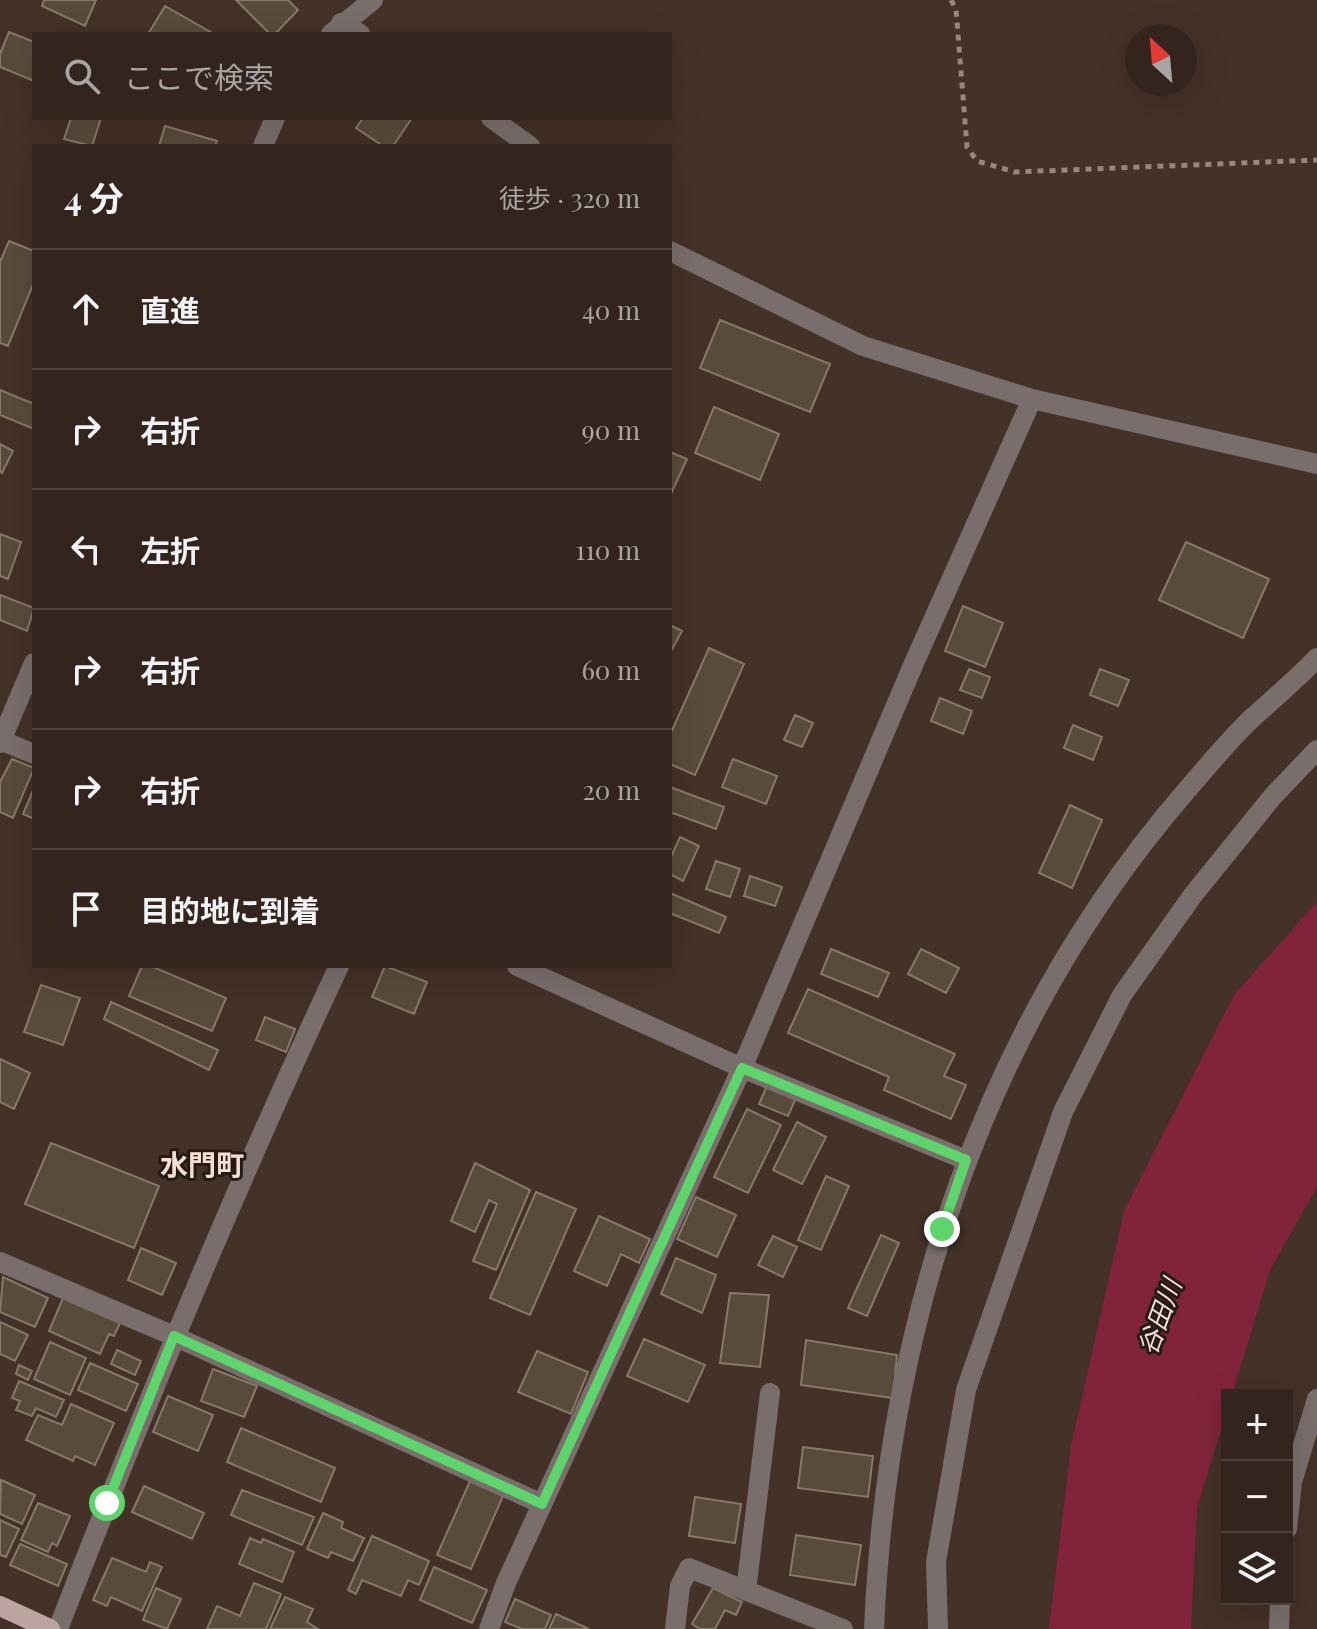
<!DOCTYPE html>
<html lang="ja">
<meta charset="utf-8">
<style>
:root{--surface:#33251e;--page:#3e312b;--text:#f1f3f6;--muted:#a9a5a4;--line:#4e423c}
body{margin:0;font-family:"Playfair Display","Noto Sans JP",serif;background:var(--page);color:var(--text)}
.controls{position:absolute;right:24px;bottom:24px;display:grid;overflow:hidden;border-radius:0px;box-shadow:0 8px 32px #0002}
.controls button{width:72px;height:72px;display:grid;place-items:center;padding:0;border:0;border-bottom:2px solid var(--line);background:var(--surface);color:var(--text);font:40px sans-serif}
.compass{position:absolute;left:1125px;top:24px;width:72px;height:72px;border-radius:50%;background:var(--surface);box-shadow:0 8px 32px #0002;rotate:334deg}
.stop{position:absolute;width:24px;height:24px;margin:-18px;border:6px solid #5ed56c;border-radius:50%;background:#fff}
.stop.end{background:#5ed56c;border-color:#fff;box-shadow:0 2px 8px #0008}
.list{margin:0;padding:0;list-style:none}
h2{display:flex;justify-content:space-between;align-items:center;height:104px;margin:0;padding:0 32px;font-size:34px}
h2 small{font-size:26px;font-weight:400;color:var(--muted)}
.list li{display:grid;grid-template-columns:52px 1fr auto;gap:24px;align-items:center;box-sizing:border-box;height:120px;padding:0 32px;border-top:2px solid var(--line)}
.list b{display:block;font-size:30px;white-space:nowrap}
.list em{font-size:26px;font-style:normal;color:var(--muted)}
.icon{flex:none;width:44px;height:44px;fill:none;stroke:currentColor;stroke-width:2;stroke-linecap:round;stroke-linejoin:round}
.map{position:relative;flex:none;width:1317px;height:1629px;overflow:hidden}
.search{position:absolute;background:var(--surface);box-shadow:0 8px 32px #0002;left:32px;top:32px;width:640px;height:88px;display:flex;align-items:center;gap:20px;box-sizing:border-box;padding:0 28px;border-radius:0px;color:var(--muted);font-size:30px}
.panel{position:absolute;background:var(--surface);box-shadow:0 8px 32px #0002;left:32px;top:144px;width:640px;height:824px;border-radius:0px}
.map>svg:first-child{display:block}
</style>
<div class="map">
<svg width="1317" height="1629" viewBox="0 0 1317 1629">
<rect width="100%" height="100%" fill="#443128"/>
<path fill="#81243b" d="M1317 902V1187L1270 1270 1232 1395H1227V1410L1197 1508 1191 1629H1049L1071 1446 1124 1211 1234 995Z"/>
<path fill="#594b3b" stroke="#887868" stroke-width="2" d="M44 0H96L85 26 42 6Z
M236 0H288L298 10 275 34H270Z
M165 6 214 34H148Z
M9 32 34 42V81L0 67V54Z
M71 118H101L92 146 64 139Z
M363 118H412L393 146H383L356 128Z
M165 126 217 141 215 146H159Z
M9 241 34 251V282L8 346 0 343V262Z
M720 320 830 364 810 412 700 368Z
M0 390 34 404V429L0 415Z
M714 407 779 434 760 480 695 453Z
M0 444 13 451 2 473 0 471Z
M670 452 687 459 670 496Z
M0 534 21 542 8 579 0 576Z
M1186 542 1269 579 1243 638 1159 600Z
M0 595 34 608 27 631 0 620Z
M963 606 1003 623 985 667 945 651Z
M670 625 682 631 670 653Z
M709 648 744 664 695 775 670 764V735Z
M969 669 990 677 982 698 960 690Z
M1100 669 1129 680 1118 706 1090 695Z
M940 698 972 711 963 734 931 721Z
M795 715 813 723 802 747 784 740Z
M1073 725 1102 737 1093 760 1064 748Z
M12 759 34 768 13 818 0 812V782Z
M733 759 777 776 766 804 722 787Z
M670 787 724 807 716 829 670 812Z
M34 788V819L23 814Z
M1070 805 1102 820 1072 888 1039 873Z
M680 837 699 846 683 881 670 874V859Z
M716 861 740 869 730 897 706 889Z
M750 876 782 887 775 906 744 896Z
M670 893 726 917 719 933 670 913Z
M831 949 889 973 878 997 821 974Z
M921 949 959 968 946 993 908 974Z
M142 966H151L226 998 212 1031 129 996Z
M385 966 427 982 414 1014 372 997Z
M41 985 80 998 63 1045 24 1032Z
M808 989 955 1054 944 1076 966 1085 951 1119 884 1090 889 1077 788 1033Z
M111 1002 218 1050 209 1070 104 1019Z
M265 1017 295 1029 286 1052 256 1040Z
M0 1059 30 1073 14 1109 0 1102Z
M768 1083 797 1096 788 1116 759 1104Z
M747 1109 781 1125 748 1193 714 1177Z
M797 1122 826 1137 802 1184 773 1170Z
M51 1143 159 1186 134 1248 25 1204Z
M475 1163 530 1190 496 1270 473 1261 497 1204 489 1200 475 1232 451 1221Z
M826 1176 849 1186 821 1250 798 1240Z
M536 1192 576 1209 530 1315 490 1298Z
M696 1197 736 1215 717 1257 677 1239Z
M599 1216 650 1239 639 1263 621 1254 607 1286 574 1271Z
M881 1235 899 1243 867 1316 848 1308Z
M773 1236 797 1247 783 1277 758 1265Z
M141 1248 176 1263 162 1295 128 1280Z
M676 1258 716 1275 702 1313 661 1294Z
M3 1277 48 1298 35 1327 0 1312Z
M730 1293 769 1295 760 1367 720 1363Z
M63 1298 120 1323 114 1336 109 1334 100 1354 49 1331Z
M0 1322 28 1335 15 1361 0 1354Z
M644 1339 705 1365 688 1402 627 1376Z
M806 1340 897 1355 893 1398 801 1385Z
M50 1342 86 1358 70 1395 34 1379Z
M117 1350 141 1361 135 1375 111 1364Z
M537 1351 588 1372 571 1414 518 1392Z
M90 1363 138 1384 126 1411 78 1390Z
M19 1365 32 1371 28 1380 16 1374Z
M213 1369 257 1386 244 1417 201 1401Z
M19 1381 64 1400 56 1417 36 1408 32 1416 16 1410 20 1401 12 1398Z
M168 1396 213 1415 198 1451 153 1432Z
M71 1404 114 1423 95 1465 75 1456 73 1461 26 1440 38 1415 62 1425Z
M241 1428 335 1468 321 1502 227 1462Z
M803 1447 873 1456 868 1497 798 1488Z
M1 1480 35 1495 22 1524 0 1514Z
M470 1481 503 1496 471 1569 437 1555Z
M144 1486 204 1513 192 1539 132 1512Z
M242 1490 314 1517 302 1545 231 1515Z
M695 1497 741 1504 735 1543 689 1536Z
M38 1503 70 1516 57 1546 52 1543 48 1552 21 1540Z
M323 1513 343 1522 341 1528 364 1538 353 1561 331 1552 328 1558 307 1549Z
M0 1520 19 1529 6 1557 0 1555Z
M796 1535 861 1545 855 1585 790 1575Z
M372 1536 429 1561 419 1585 408 1580 401 1596 362 1580 356 1594 348 1590Z
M250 1538 261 1543 263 1539 294 1552 282 1582 239 1564Z
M20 1544 67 1564 58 1586 10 1565Z
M112 1558 146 1572 150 1562 162 1567 142 1611 111 1597 107 1606 93 1600Z
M434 1567 487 1590 472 1623 420 1600Z
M254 1583 281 1594 266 1629H207L217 1606 240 1616Z
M156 1588 181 1599 167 1629 143 1620Z
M713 1588 742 1602 736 1615 725 1610 715 1629H700L692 1624Z
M285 1597 313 1609 307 1622 318 1629H270Z
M515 1599 551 1615 545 1629H522L505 1622Z
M556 1614 589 1629H549Z"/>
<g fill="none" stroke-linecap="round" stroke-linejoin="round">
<path stroke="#978780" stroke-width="5" stroke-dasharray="6 6" stroke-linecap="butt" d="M951 0 956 9 967 147 977 161 1015 172 1317 160"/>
<path stroke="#796e6c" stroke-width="20" d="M341 23 360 34
M331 34 373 0
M491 118 530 146
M263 146 275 118
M1032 399 1317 464
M0 740 34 754
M0 743 34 663
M517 966 742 1068 966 1160
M0 1262 174 1336 542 1504
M1287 1529 1292 1482 1317 1399
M746 1591 770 1393
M58 1629C145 1405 237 1183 339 966
M489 1629 506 1583 742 1068 914 663 1032 399 863 346 670 251
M675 1629 680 1586 689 1568 843 1629
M874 1629C887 1323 984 1025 1186 791 1207 767 1228 741 1251 719 1273 699 1296 680 1317 658
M938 1629 936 1562 966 1390 1063 1112 1122 995 1193 895 1273 796 1317 750
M1279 1629 1280 1599"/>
<path stroke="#bca5a1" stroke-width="20" d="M0 1606 50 1629"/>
</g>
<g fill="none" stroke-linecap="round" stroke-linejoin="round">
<path stroke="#5ed56c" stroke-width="10" d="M107 1503 174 1336 542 1504 742 1068 966 1160 942 1229"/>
</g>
<g text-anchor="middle" stroke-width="6" stroke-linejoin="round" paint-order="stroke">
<g font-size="26" font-style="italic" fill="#f7dbde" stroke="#241b17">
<text transform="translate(1160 1317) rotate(-70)" y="9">谷田川</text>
</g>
<g font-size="28" font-weight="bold" fill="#f6ded1" stroke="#241b17">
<text x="202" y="1175">水門町</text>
</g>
</g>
</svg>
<div class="controls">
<button>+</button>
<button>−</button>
<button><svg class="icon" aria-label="layers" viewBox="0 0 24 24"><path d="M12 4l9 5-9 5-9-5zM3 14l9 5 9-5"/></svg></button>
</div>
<svg class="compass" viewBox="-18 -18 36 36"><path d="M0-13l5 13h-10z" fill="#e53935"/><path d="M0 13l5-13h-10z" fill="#a9a5a4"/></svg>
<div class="stop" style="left:107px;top:1503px"></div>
<div class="stop end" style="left:942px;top:1229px"></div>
<div class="search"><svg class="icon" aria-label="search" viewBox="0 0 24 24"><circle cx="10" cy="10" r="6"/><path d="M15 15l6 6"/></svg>ここで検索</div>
<section class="panel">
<h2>4 分<small>徒歩 · 320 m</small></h2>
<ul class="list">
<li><svg class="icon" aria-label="ahead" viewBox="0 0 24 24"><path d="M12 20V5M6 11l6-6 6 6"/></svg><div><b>直進</b></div><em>40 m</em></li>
<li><svg class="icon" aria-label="right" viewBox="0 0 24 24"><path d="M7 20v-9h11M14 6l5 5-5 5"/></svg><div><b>右折</b></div><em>90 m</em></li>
<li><svg class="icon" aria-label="left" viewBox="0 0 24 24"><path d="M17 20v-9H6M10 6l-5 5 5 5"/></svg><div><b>左折</b></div><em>110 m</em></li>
<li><svg class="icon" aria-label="right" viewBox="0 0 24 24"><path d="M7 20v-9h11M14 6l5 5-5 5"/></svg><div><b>右折</b></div><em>60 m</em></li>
<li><svg class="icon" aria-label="right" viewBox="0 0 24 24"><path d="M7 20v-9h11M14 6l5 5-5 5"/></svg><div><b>右折</b></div><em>20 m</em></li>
<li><svg class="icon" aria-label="arrive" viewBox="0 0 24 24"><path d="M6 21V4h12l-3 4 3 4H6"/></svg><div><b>目的地に到着</b></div></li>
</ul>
</section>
</div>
